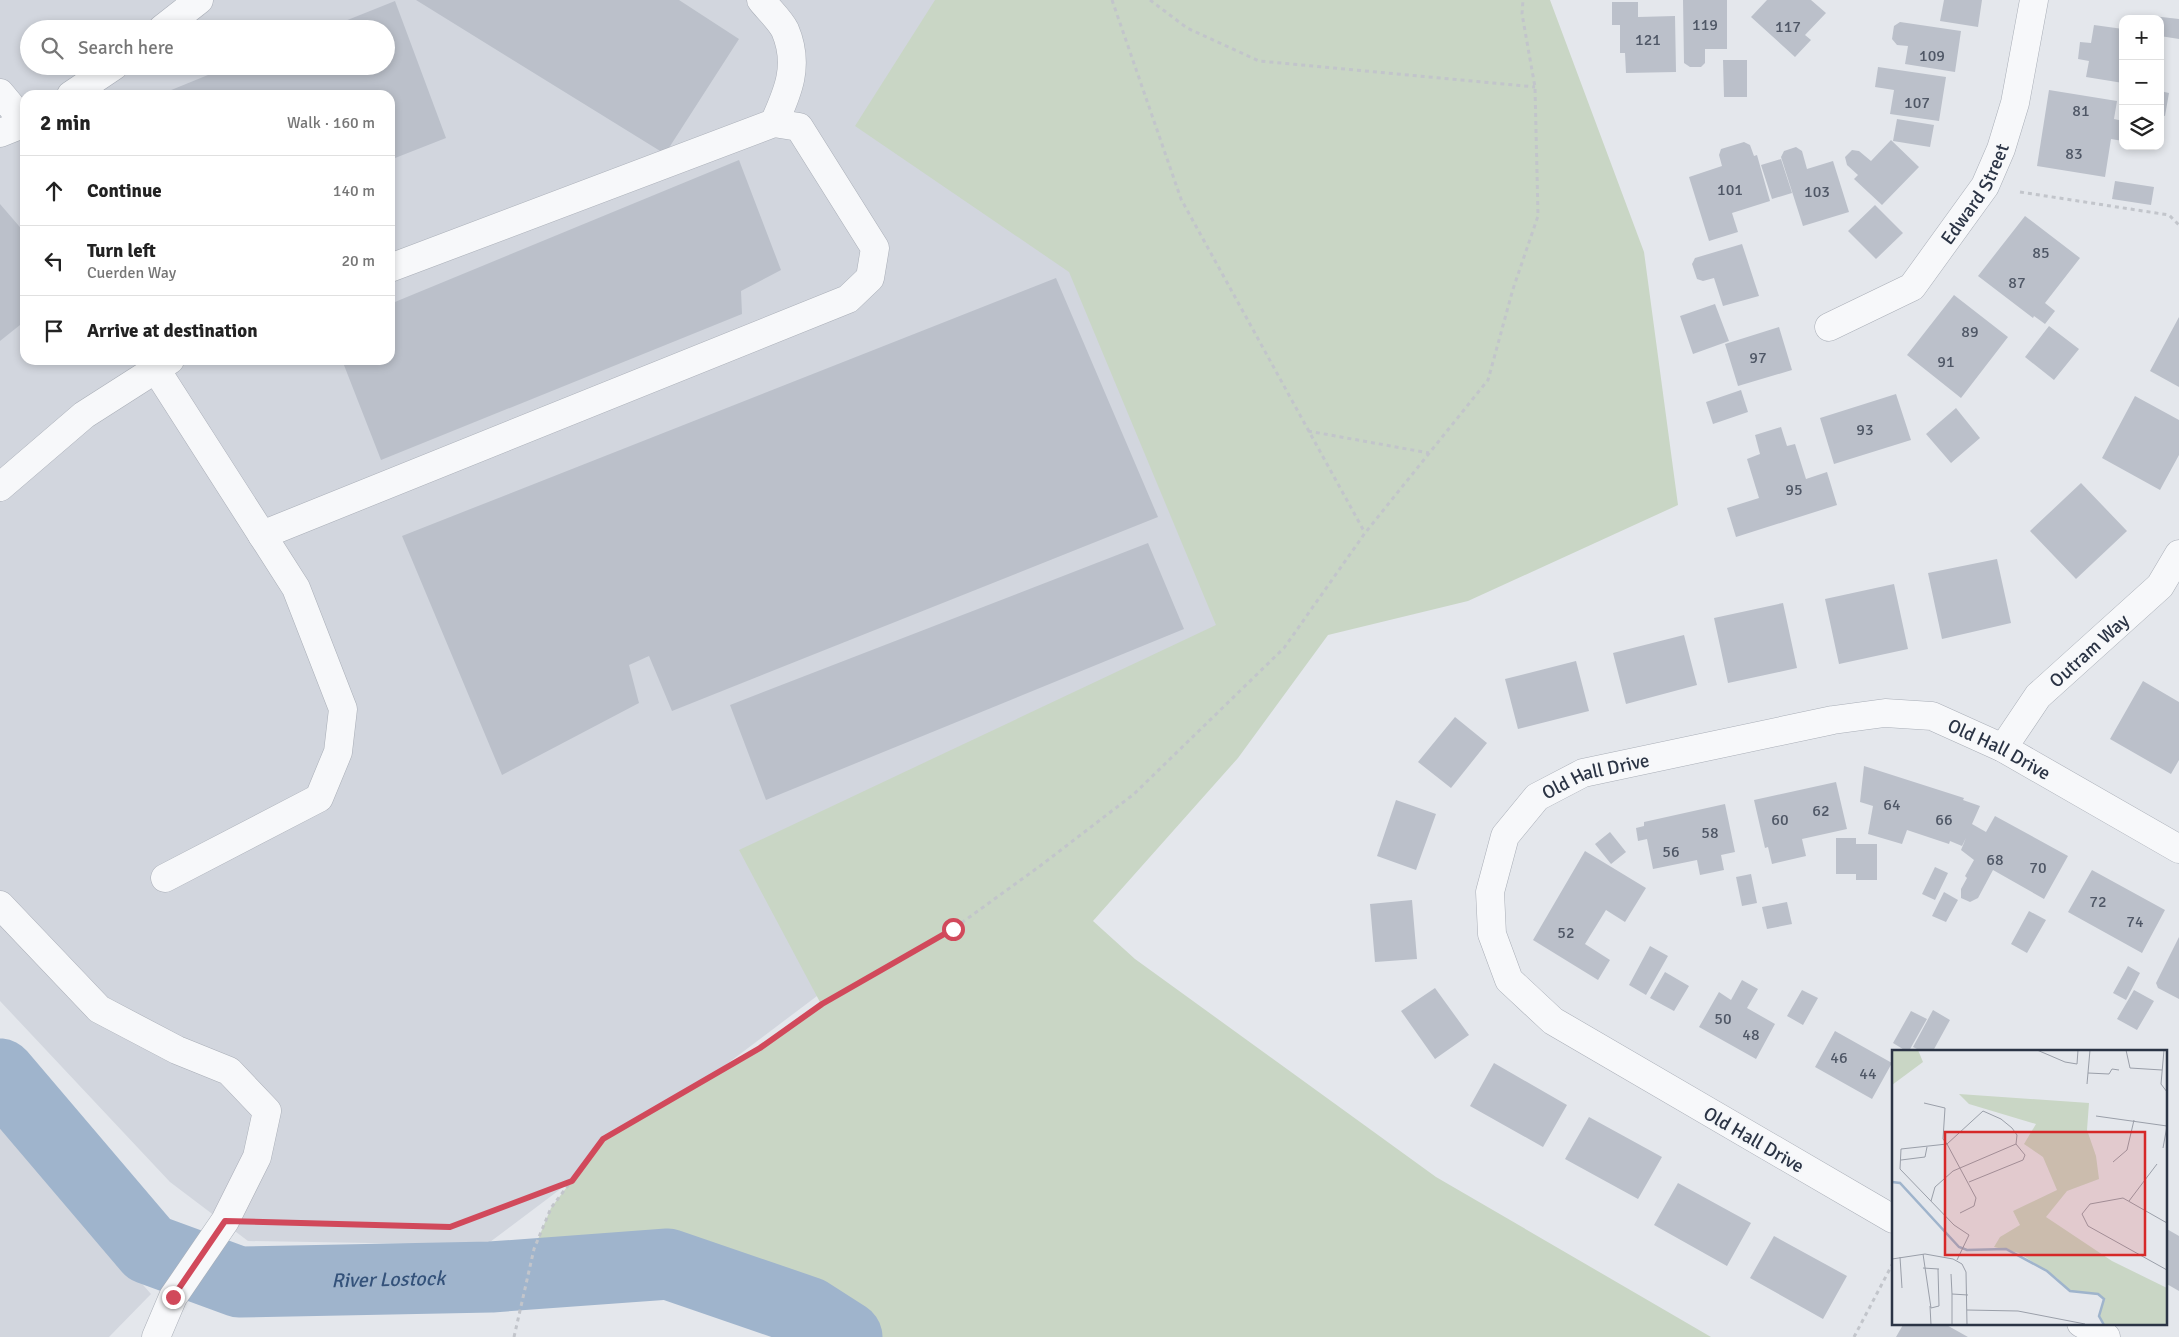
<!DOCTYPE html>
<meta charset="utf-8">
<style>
:root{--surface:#fff;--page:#f2f2f2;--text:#222;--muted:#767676;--line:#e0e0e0}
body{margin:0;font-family:Signika,sans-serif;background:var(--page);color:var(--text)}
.controls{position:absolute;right:15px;top:15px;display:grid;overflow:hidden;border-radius:10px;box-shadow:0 2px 8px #0003}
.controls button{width:45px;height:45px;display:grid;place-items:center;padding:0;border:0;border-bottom:1px solid var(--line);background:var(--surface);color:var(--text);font:25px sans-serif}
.stop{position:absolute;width:15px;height:15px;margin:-11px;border:4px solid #d1495b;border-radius:50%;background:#fff}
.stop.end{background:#d1495b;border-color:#fff;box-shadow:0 1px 5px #0008}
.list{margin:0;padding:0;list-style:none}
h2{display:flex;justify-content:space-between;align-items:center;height:65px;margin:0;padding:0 20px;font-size:21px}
h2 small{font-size:16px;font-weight:400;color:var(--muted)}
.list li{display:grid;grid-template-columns:32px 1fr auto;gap:15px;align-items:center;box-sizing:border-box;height:70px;padding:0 20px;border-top:1px solid var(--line)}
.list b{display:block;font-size:19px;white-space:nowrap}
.list p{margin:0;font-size:16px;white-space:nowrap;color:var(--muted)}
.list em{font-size:16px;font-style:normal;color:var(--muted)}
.icon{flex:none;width:28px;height:28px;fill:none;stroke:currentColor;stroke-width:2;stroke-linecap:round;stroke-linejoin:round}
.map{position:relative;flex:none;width:2179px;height:1337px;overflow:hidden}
.search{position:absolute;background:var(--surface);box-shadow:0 2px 8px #0003;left:20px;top:20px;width:375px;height:55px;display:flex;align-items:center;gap:12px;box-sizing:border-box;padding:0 18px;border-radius:28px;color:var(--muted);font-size:19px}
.panel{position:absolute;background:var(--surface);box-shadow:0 2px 8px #0003;left:20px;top:90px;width:375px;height:275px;border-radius:15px}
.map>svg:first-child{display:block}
</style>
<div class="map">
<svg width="2179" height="1337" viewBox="0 0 2179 1337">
<rect width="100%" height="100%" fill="#e4e7ec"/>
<path fill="#d2d6de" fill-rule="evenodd" d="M0 0H956L1087 275 1231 635 833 984 486 1245 248 1241 170 1182 0 1001ZM29 29H386V66H29ZM25 95H390V360H25Z
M0 1122 151 1294 109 1337H0Z"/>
<path fill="#c9d6c5" d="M935 0H1550L1644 252 1678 505 1468 601 1328 635 1238 758 1093 921 1135 959 1436 1177 1711 1337H847L808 1312 668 1264 534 1249 551 1208 603 1139 760 1047 821 1004 739 850 1216 625 1069 272 855 126Z"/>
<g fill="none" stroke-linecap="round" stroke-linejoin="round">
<path stroke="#9fb4cc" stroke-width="71" id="s1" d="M0 1074 149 1249 239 1282 491 1277 668 1264 808 1312 847 1337"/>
</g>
<path fill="#bbc0ca" d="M416 0H679L739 39 665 154Z
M1683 0H1727V49H1705V63L1701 67H1690L1684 63Z
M1767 0H1811L1826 13 1805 35 1811 40 1795 57 1751 17Z
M1944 0H1982L1978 27 1940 21Z
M395 1 446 138 390 160V95H159L230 66H386V29H325Z
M1612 2H1638V17L1675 16 1676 72 1626 73 1625 53H1620V25H1612Z
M2144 15 2179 19V39L2160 36V19H2143Z
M1900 22 1961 31 1955 72 1905 64 1908 46 1897 45 1892 39 1894 26Z
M2094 25 2123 29V83L2086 77 2089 61 2078 59 2080 42 2091 43Z
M1723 60H1747V97H1724Z
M1878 67 1946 77 1939 121 1890 114 1894 90 1875 87Z
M2049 90 2117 101 2114 119 2123 121V141L2111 139 2105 177 2037 166Z
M2160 91 2169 93 2165 116 2160 115Z
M1897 119 1934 125 1930 147 1893 141Z
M1891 140 1919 167 1882 205 1854 179 1858 175 1847 165 1845 157 1852 150 1859 151 1871 161Z
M1744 142 1750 145 1754 156 1757 155 1770 201 1732 213 1738 232 1709 241 1689 177 1722 166 1719 155 1721 149Z
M1796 147 1802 151 1807 169 1833 161 1849 212 1803 226 1781 157 1784 151Z
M1781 159 1792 193 1772 199 1761 165Z
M739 160 781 270 741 291 742 314 381 460 342 360H390V304Z
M2115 181 2154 187 2151 205 2112 199Z
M0 204 25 233V321L0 341Z
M1875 205 1903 233 1876 259 1848 231Z
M2025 216 2080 258 2045 303 2055 311 2045 324 2034 316 2033 318 1978 276Z
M1742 244 1759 296 1723 306 1714 278 1703 281 1697 279 1692 264 1695 258Z
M1056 278 1158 517 672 711 649 656 629 665 639 703 502 775 402 536Z
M1954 295 2008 337 1961 398 1907 355Z
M1715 304 1729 341 1693 354 1680 316Z
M2179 317V387L2150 371Z
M2049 326 2079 349 2054 380 2025 357Z
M1779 327 1792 370 1738 386 1725 344Z
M1741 390 1748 412 1713 424 1706 402Z
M1896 394 1911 440 1834 464 1820 418Z
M2135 396 2179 420V455L2160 490 2102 458Z
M1956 408 1980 438 1951 463 1926 434Z
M1781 427 1787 446 1795 444 1806 479 1827 472 1837 505 1736 537 1727 508 1759 498 1747 459 1760 454 1755 435Z
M2081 483 2127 531 2076 579 2030 531Z
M1148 543 1184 629 766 800 730 705Z
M1997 559 2011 623 1942 639 1928 573Z
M1894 584 1908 649 1839 664 1825 599Z
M1783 603 1797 668 1728 683 1714 618Z
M1684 635 1697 685 1626 704 1613 653Z
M1576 661 1589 711 1518 729 1505 679Z
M2143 681 2179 702V760L2171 774 2110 739Z
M1455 717 1487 743 1451 788 1418 762Z
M1864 766 1964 798 1963 800 1980 806 1972 824 1986 832 1995 816 2068 856 2044 899 1993 870 1978 898 1970 902 1961 898V889L1967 878 1965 876 1974 860 1961 850 1966 838 1962 846 1950 841 1949 844 1907 830 1902 844 1868 834 1873 806 1860 802Z
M1836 782 1847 829 1802 839 1806 856 1772 864 1768 847 1765 848 1754 800Z
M1396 800 1436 814 1416 870 1377 856Z
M1725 804 1735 852 1721 855 1724 870 1700 875 1697 860 1653 869 1647 839 1638 841 1636 828 1644 826V822Z
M1610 832 1626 852 1611 864 1595 844Z
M1836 838H1856V844H1877V880H1856V874H1836Z
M1585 851 1646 888 1625 922 1606 910 1585 944 1610 960 1598 980 1533 940Z
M1935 867 1948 873 1935 900 1922 894Z
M2092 870 2165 910 2142 953 2068 912Z
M1751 874 1757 903 1742 906 1736 877Z
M1944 892 1958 900 1946 922 1932 916Z
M1412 900 1417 959 1375 962 1370 904Z
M1787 902 1792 924 1767 929 1762 907Z
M2029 911 2046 920 2027 953 2011 944Z
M2179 937V999L2158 988 2156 983Z
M1650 946 1668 956 1646 995 1629 985Z
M2128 966 2140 973 2126 1000 2113 993Z
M1665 972 1689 986 1674 1011 1650 998Z
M1742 980 1758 989 1747 1008 1775 1024 1756 1059 1699 1027 1719 992 1731 1000Z
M1435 988 1469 1035 1435 1059 1401 1011Z
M1802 990 1818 998 1803 1025 1787 1016Z
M2134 990 2154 1001 2137 1030 2117 1019Z
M1933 1010 1950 1020 1933 1051H1921L1913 1047Z
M1911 1011 1927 1019 1909 1051H1906L1893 1043Z
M1835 1031 1892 1063 1872 1099 1815 1067Z
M1494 1063 1567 1105 1543 1147 1470 1106Z
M1589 1117 1662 1157 1638 1199 1565 1159Z
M1678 1183 1751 1223 1727 1266 1654 1225Z
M2165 1228 2179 1236V1291L2165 1283Z
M1774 1236 1847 1276 1823 1319 1750 1278Z
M1904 1323H1943L1968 1337H1896Z"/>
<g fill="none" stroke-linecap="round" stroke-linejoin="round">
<defs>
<g id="minor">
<path d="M761 0C768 9 780 20 785 30 800 65 788 92 774 123"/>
<path d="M162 29 199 0"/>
<path d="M0 93 25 123 0 133"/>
<path d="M71 95 114 66"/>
<path id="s2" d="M1829 327 1912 287 1985 186 2001 149 2015 103 2034 0"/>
<path d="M150 360 296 588 343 709 338 752 319 798 165 878"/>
<path d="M0 487 84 415 170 360"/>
<path d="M262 535 848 299 870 278 875 248 799 127 774 123 390 268"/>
<path id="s3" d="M2003 748 2038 696 2160 586 2179 554"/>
<path d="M0 905 99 1009 177 1050 229 1071 267 1111 257 1157 225 1221 173 1297 156 1337"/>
<path id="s4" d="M1893 1219 1553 1021 1509 980 1492 934 1490 892 1505 836 1537 797 1583 773 1833 720 1885 713 1932 716 2003 748 2179 849"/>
<path d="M2081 1323 2106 1337"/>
</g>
</defs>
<use href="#minor" stroke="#a9aeb7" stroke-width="29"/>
<path stroke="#c2c5cb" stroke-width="3" stroke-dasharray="4 4" stroke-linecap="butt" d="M1112 0 1181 199 1365 533
M1150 0 1187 28 1259 61 1535 87
M2020 192 2169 215 2179 225
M1308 431 1429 453
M263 1222 450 1227 571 1181
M514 1337 534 1249 551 1208 603 1139 760 1047 822 1004 953 929 1040 866 1134 794 1284 648 1365 533 1488 380 1513 289 1538 216 1535 87 1522 14 1523 0
M1854 1337 1893 1263"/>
<use href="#minor" stroke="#f7f8fa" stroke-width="28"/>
</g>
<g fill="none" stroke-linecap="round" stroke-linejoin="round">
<path stroke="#d1495b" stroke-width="6" d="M173 1297 225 1221 450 1227 572 1181 603 1139 760 1048 822 1004 953 929"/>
</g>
<g text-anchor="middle" stroke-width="4" stroke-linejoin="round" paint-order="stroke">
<g font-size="16" fill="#4f5766">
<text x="1705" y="30">119</text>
<text x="1788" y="32">117</text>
<text x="1648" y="45">121</text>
<text x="1932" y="61">109</text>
<text x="1917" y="108">107</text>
<text x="2081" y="116">81</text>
<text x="2074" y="159">83</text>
<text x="1730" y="195">101</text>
<text x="1817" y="197">103</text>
<text x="2041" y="258">85</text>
<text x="2017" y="288">87</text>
<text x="1970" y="337">89</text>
<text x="1758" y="363">97</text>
<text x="1946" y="367">91</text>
<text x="1865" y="435">93</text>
<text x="1794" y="495">95</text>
<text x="1892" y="810">64</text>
<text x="1821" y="816">62</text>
<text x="1780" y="825">60</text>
<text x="1944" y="825">66</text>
<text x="1710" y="838">58</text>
<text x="1671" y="857">56</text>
<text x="1995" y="865">68</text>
<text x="2038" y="873">70</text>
<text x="2098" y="907">72</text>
<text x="2135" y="927">74</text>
<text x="1566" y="938">52</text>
<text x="1723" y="1024">50</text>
<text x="1751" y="1040">48</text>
<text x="1839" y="1063">46</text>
<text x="1868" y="1079">44</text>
</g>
<g font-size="19" fill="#2b3445" stroke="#f4f6f9">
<text dy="7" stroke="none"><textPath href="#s2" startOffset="205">Edward Street</textPath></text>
<text dy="7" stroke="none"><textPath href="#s3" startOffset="131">Outram Way</textPath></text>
<text dy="7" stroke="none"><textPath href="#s4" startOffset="1135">Old Hall Drive</textPath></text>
<text dy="7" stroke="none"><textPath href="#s4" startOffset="716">Old Hall Drive</textPath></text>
<text transform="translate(1754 1139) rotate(30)" y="7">Old Hall Drive</text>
</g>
<g font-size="20" font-style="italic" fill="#34527a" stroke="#f4f6f9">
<text dy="7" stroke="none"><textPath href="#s1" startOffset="475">River Lostock</textPath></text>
</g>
</g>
<g transform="translate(1892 1050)">
<rect width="275" height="275" fill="#e4e7ec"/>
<path d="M0 0H26L31 12 0 35ZM67 44 197 53 195 80 204 106 207 129 175 141 154 167 220 211 275 238V275H212L207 266 212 249 206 244 178 241 165 228 127 203 102 197 108 187 128 175 121 161 165 140 151 107 132 94 144 74 77 54Z" fill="#c9d6c5"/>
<path fill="none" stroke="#9fb4cc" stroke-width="2.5" d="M0 132 8 133 67 197 75 200 114 199 155 221 178 241 206 244 212 249 207 266 212 275"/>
<path fill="none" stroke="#9a9fa9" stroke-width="1" d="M145 0 173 12 185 14 186 0M234 0 238 18 270 20M272 0 269 34 275 42M196 23 217 24 220 19 227 20M195 34 198 0M32 53 53 58 51 89 55 94 9 99 8 119 62 175 77 185 65 210M204 66 275 76M271 98 275 76M9 110 33 107 35 97M221 112 235 100 242 70M77 132 131 110 133 105 124 94M39 151 43 137 61 121 124 94M237 151 265 114M68 163 82 156 84 148 55 94 91 61 109 69 120 78 125 85 124 94M275 173 231 148 198 154 190 164 196 176 275 220M31 204 39 258 47 256 46 219M8 207 10 238M0 209 33 204 61 209 70 214 74 222 75 275M31 218 47 219M59 224 60 244 76 245M60 244V275M38 256 39 275M75 260 126 261 193 274"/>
<path fill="#d62828" fill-opacity="0.15" stroke="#d62828" stroke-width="2.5" d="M53 82H253V205H53Z"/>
<rect width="275" height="275" fill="none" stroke="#2b3445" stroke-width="2.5"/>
</g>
</svg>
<div class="controls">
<button>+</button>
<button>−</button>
<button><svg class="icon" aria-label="layers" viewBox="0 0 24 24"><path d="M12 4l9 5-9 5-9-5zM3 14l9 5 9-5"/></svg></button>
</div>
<div class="stop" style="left:953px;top:929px"></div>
<div class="stop end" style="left:173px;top:1297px"></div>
<div class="search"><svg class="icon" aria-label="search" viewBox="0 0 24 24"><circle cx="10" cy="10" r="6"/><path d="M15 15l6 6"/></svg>Search here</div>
<section class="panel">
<h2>2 min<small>Walk · 160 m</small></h2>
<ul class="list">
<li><svg class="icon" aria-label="ahead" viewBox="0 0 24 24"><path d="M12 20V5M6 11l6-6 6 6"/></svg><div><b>Continue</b></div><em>140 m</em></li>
<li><svg class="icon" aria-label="left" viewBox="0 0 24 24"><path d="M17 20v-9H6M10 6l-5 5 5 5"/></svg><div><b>Turn left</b><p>Cuerden Way</p></div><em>20 m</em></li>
<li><svg class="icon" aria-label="arrive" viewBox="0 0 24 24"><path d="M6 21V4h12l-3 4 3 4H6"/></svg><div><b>Arrive at destination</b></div></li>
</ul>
</section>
</div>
